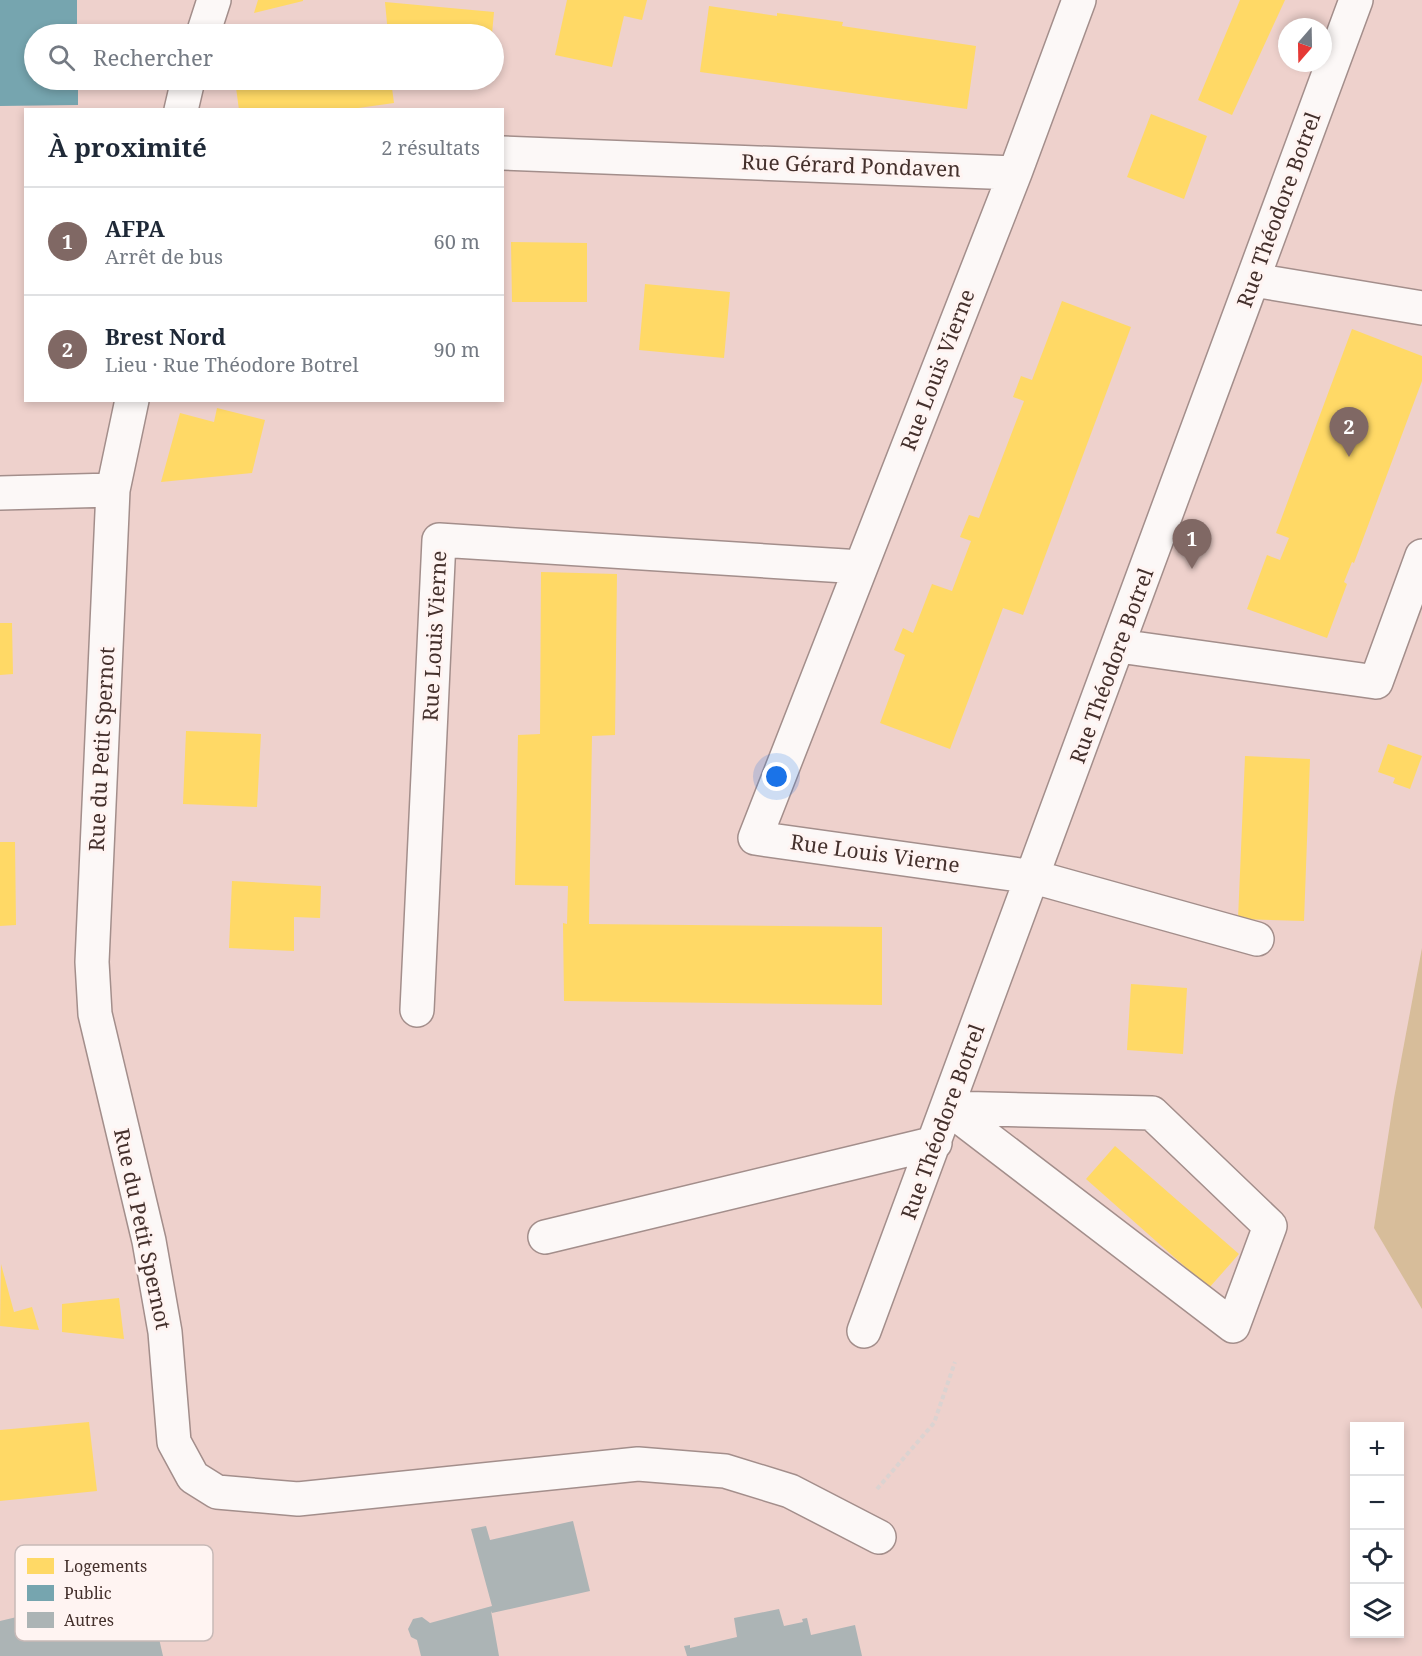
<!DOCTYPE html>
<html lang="fr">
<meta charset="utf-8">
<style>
:root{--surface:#fff;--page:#f2f2f3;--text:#1f2937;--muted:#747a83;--line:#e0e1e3;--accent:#806864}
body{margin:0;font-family:"Noto Serif",serif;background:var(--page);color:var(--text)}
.controls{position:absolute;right:18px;bottom:18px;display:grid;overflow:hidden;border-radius:0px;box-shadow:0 3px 9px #0003}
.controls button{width:54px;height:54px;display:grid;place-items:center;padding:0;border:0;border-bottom:2px solid var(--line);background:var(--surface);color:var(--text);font:30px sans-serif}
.compass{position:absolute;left:1278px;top:18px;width:54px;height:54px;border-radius:50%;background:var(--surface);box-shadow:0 3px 9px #0003;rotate:200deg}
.you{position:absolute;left:777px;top:777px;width:21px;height:21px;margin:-15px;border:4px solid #fff;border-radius:50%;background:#1a73e8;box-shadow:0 0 0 9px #1a73e833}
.badge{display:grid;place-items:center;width:39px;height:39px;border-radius:50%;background:var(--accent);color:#fff;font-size:20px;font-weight:700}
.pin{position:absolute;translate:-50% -50px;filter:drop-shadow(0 2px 3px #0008)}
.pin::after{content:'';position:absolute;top:32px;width:21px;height:18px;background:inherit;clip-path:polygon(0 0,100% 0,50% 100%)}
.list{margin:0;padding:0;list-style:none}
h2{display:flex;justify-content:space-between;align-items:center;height:78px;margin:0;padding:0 24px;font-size:26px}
h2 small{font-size:20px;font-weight:400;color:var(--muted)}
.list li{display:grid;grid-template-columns:39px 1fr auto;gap:18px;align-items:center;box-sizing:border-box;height:108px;padding:0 24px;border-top:2px solid var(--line)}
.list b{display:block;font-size:22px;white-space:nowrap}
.list p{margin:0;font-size:20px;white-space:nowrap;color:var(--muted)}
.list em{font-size:20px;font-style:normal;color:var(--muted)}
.icon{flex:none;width:33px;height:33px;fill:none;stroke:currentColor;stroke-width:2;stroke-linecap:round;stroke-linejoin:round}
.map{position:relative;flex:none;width:1422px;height:1656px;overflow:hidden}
.search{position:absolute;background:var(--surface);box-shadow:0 3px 9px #0003;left:24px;top:24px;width:480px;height:66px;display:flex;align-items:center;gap:15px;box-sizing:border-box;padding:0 21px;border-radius:33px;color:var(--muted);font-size:22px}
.panel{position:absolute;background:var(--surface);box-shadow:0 3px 9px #0003;left:24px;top:108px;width:480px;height:294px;border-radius:0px}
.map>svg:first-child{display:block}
</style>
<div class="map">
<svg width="1422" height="1656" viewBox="0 0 1422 1656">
<rect width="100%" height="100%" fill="#eed1cc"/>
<path fill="#d7bd9a" d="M1422 948V1309L1374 1228 1394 1098Z"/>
<path fill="#ffd966" d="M258 0H303V1L254 13Z
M567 0H647L642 20 624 16 612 67 555 55Z
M1240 0H1285L1232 115 1198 100Z
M385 2 494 12 492 34H388Z
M709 6 777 16V13L843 22 842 26 976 46 967 109 700 72Z
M235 80H378L379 90 392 88 394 103 344 110H239Z
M1151 114 1207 136 1184 199 1127 177Z
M511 242 587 243V302H512Z
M645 284 730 292 724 358 639 350Z
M1062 301 1131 327 1023 615 1003 608 950 749 880 723 905 655 894 650 903 628 913 633 932 584 952 591 971 541 960 537 969 515 979 518 1024 401 1013 397 1021 376 1032 380Z
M1352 329 1422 356V381L1354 563 1352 562 1344 582 1347 584 1327 638 1247 609 1267 555 1280 560 1289 538 1276 533Z
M217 408 265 420 252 473 161 482 180 413 214 422Z
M541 572 617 574 615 735 592 736 589 924 882 927V1005L564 1001 563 923 567 924 568 886 515 885 518 735 540 734Z
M0 623H12L13 674 0 675Z
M186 731 261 734 257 807 183 804Z
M1388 744 1422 756 1410 789 1393 783 1395 778 1378 772Z
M1245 756 1310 759 1304 921 1238 919Z
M0 842H15L16 925 0 926Z
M232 881 321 886 320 918 294 917V951L229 948Z
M1131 984 1187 988 1183 1054 1127 1050Z
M1115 1146 1239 1254 1209 1288 1086 1179Z
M1 1264 14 1312 32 1307 39 1330 0 1326Z
M119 1298 124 1339 62 1332V1304Z
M89 1422 97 1491 0 1501V1430Z"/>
<path fill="#76a5af" d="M0 0H77V34H34V80H78V105L0 106Z"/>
<path fill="#acb4b5" d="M573 1521 590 1591 492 1613 491 1611 499 1656H421L417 1640 411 1637 408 1629 413 1619 422 1617 430 1623 492 1606 471 1529 486 1526 490 1540Z
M147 1586 163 1656H0V1621Z
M779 1609 784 1626 803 1622 802 1619 807 1618 811 1635 855 1625 862 1656H687L684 1646 690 1645V1648L737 1637 734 1618Z"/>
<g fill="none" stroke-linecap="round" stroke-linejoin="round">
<defs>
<path id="minor" d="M203 34 214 0
M181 110 188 80
M502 153 1015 173 1079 0
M1015 173 755 838 1034 877 1257 939
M1254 280 1422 308
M132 400 113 490 92 962 95 1014 149 1241 165 1332 174 1442 193 1477 217 1492 298 1499 638 1464 725 1471 790 1491 879 1537
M0 493 113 490
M1119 646 1376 682 1422 556
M417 1010 439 540 861 567
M948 1108 1152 1113 1270 1226 1233 1326Z
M545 1237 935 1143
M864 1331 1356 0"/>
</defs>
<use href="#minor" stroke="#a38e8b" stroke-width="36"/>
<path stroke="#dbd3d1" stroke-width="4" stroke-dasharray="4.5 3" stroke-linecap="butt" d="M877 1489 934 1423 955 1362"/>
<use href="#minor" stroke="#fcf8f7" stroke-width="33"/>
</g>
<g text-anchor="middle" stroke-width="6" stroke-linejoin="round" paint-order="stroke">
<g font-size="21" fill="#44302c" stroke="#fff4f2">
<text transform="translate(851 166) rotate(2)" y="7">Rue Gérard Pondaven</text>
<text transform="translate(1279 210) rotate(-70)" y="7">Rue Théodore Botrel</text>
<text transform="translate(938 370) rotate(-69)" y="7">Rue Louis Vierne</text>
<text transform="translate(435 636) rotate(-87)" y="7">Rue Louis Vierne</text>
<text transform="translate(1112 666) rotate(-70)" y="7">Rue Théodore Botrel</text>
<text transform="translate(102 749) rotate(-87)" y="7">Rue du Petit Spernot</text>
<text transform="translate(875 854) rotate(8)" y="7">Rue Louis Vierne</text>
<text transform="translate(943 1122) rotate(-70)" y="7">Rue Théodore Botrel</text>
<text transform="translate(142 1229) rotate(78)" y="7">Rue du Petit Spernot</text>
</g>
</g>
<rect x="15" y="1545" width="198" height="96" rx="9" fill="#fff4f2" stroke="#c7b9b7" stroke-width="1.5"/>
<rect x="27" y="1558" width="27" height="16" fill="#ffd966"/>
<rect x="27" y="1585" width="27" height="16" fill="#76a5af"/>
<rect x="27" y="1612" width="27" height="16" fill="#acb4b5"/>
<g font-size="16" fill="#44302c">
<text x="64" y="1572">Logements</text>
<text x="64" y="1599">Public</text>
<text x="64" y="1626">Autres</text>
</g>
</svg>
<div class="controls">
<button>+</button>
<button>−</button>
<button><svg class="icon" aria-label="locate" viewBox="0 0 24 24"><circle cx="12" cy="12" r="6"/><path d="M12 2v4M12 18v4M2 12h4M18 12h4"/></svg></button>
<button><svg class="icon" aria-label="layers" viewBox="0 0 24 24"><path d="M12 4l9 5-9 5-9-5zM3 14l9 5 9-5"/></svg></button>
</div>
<svg class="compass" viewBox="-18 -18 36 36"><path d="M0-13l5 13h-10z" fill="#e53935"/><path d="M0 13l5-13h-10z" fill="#747a83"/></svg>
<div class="you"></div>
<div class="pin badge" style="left:1192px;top:569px">1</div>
<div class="pin badge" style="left:1349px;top:457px">2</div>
<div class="search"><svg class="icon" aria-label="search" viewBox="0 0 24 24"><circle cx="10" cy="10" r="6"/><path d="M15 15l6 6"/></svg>Rechercher</div>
<section class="panel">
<h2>À proximité<small>2 résultats</small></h2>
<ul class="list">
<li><span class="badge">1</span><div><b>AFPA</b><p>Arrêt de bus</p></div><em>60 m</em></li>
<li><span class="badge">2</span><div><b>Brest Nord</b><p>Lieu · Rue Théodore Botrel</p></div><em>90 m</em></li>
</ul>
</section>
</div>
